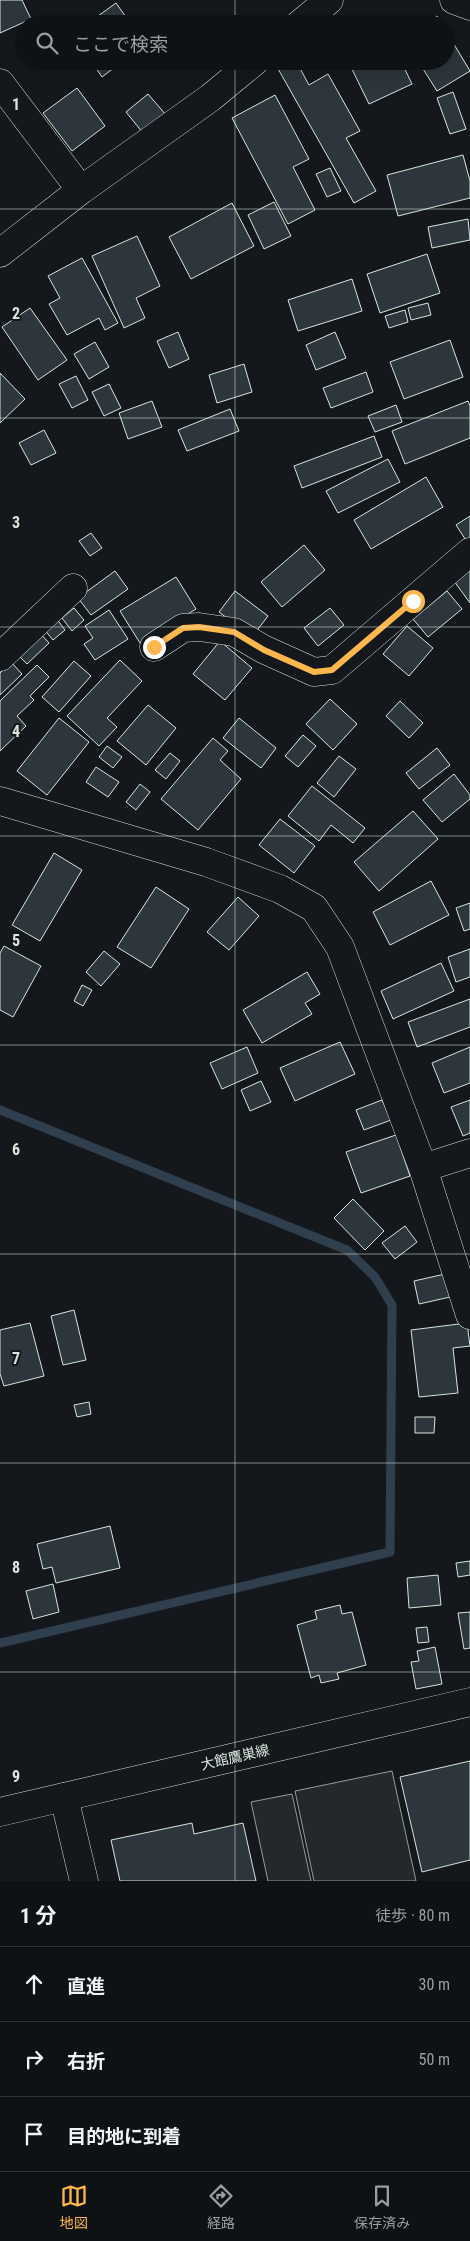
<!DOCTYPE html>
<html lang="ja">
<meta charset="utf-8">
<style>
:root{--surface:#0f1215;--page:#1d2022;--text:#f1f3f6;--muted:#9b9ea0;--line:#2f3234;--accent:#ffb74d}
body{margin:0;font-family:"Roboto Condensed","Noto Sans JP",sans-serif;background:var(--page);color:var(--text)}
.stop{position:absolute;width:15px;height:15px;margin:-11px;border:4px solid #ffb74d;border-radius:50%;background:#fff}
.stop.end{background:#ffb74d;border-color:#fff;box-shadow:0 1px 5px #0008}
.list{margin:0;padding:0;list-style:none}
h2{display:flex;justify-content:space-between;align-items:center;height:65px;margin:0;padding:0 20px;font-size:21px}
h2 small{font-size:16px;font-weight:400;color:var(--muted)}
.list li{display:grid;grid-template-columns:32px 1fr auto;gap:15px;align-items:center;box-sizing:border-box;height:75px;padding:0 20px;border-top:1px solid var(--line)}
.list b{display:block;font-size:19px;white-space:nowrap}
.list em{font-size:16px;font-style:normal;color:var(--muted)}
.icon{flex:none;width:28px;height:28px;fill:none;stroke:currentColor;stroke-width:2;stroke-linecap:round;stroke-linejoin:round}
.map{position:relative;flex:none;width:470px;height:1881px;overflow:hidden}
.search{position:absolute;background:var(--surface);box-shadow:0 5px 20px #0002;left:15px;right:15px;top:15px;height:55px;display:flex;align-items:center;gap:12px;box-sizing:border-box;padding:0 18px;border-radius:28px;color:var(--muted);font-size:19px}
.sheet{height:290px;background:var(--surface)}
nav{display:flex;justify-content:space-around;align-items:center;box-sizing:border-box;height:70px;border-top:1px solid var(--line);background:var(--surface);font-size:14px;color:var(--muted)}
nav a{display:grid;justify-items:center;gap:2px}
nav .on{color:var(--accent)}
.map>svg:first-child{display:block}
</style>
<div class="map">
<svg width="470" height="1881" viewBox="0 0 470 1881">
<rect width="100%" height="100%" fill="#14181c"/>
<path fill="#24282b" stroke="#939e99" d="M392 1771 416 1881H314L295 1791Z
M292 1794 311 1881H268L251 1802Z"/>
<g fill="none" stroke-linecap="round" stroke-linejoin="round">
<path stroke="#2f3f4d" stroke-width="9" d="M0 1110 347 1250 375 1277 392 1305 390 1552 0 1643"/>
</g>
<path fill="#2c363c" stroke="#d8e6dc" d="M0 0H22L31 19 0 33Z
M116 3 131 24H87Z
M437 16 442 24H424Z
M380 17 383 24H365Z
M446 31 470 71 437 91 418 61H446Z
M24 32V47L17 36Z
M91 61H123L102 77Z
M287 61H296L309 85 328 74 360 131 346 138 376 191 354 203 277 67Z
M348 61H401L412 84 369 104Z
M77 88 105 126 72 151 43 113Z
M453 92 466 129 450 134 437 98Z
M148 94 166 115 143 133 126 112Z
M275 95 309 159 293 167 315 210 288 224 232 118Z
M463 155 470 181V198L398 216 387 175Z
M330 168 341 191 327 197 316 174Z
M274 202 291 236 264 249 248 215Z
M232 203 254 246 191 279 169 237Z
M468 219 470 240 432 248 428 227Z
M137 236 160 286 136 298 145 318 124 328 92 256Z
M427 254 440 293 380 313 367 274Z
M82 258 118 323 105 330 99 318 67 335 49 304 60 298 48 276Z
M352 279 362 311 298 331 288 300Z
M428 303 431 315 411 320 408 308Z
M30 308 67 360 38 380 2 327Z
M405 310 408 322 389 328 385 316Z
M178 332 189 359 169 368 157 341Z
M335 332 346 358 316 370 306 345Z
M450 340 463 377 404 399 390 362Z
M95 342 109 367 89 379 74 354Z
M244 364 252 392 217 403 209 375Z
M366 372 373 392 331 408 323 388Z
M0 373 25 399 0 423Z
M76 376 88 400 72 408 59 384Z
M109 384 121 408 104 416 92 392Z
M152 401 162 427 128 439 119 413Z
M468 401 470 406V438L405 464 392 431Z
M396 405 402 422 375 432 368 416Z
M230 409 239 431 187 451 178 430Z
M44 430 56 453 31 465 19 443Z
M374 436 382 457 302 488 294 466Z
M388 459 400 482 338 513 326 491Z
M426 477 443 507 371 549 354 520Z
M470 516V545H469L456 525Z
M91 533 102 548 90 556 79 541Z
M304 545 325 570 282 607 261 582Z
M470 569V603L454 581Z
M115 571 128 589 91 615 78 598Z
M176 577 196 609 140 643 120 611Z
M235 591 268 616 252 637 219 612Z
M447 591 462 609 428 637 413 619Z
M74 608 84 620 72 631 62 618Z
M330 608 344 625 318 646 304 628Z
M109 610 128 639 95 660 84 644 93 638 85 626Z
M56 618 65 630 53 640 43 628Z
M407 626 433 648 409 676 383 654Z
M38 631 49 643 27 664 16 653Z
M220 641 252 668 225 700 193 674Z
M120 660 142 681 107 718 117 727 99 746 67 716Z
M74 661 91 676 59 712 42 697Z
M11 662 22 674 0 695V673Z
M37 665 49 677 30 696 34 700 17 716 26 726 0 751V701Z
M330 699 357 724 333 750 306 724Z
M400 701 423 723 409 738 386 716Z
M148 705 176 728 146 765 117 741Z
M59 718 89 742 47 795 17 771Z
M239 718 276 748 261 768 223 738Z
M303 735 316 746 298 767 285 756Z
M213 738 228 751 220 760 241 779 198 830 161 799Z
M107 746 122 757 113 768 99 757Z
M437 748 450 765 419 789 406 773Z
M170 753 180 761 166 779 155 770Z
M339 756 356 769 334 797 317 783Z
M96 767 119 782 108 797 86 782Z
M454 774 470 795V799L442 822 423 800Z
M140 784 150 792 136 810 126 802Z
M312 786 365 828 353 843 331 825 319 841 288 816Z
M413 811 438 839 379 891 354 862Z
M280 819 315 846 294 873 259 845Z
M54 853 82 870 40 941 12 925Z
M431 881 449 915 390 945 373 912Z
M156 887 189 909 151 968 117 947Z
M238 897 259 916 229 950 207 932Z
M470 903V929L464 931 456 908Z
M4 946 41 966 13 1017 0 1010V953Z
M470 949V977L456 982 448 957Z
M104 951 120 964 101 986 86 972Z
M441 963 454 991 393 1019 381 991Z
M307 972 320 994 305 1003 312 1014 262 1043 243 1010Z
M82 985 92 990 83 1006 74 1001Z
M470 999V1027L417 1047 408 1022Z
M340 1042 355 1074 295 1101 280 1068Z
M247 1047 258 1073 222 1089 210 1063Z
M470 1047V1083L444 1093 432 1063Z
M261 1081 271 1102 250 1111 241 1090Z
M382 1100 391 1120 364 1130 356 1110Z
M470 1100V1133L463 1136 451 1107Z
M396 1135 410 1176 361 1193 346 1152Z
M353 1199 384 1231 365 1250 334 1218Z
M405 1226 417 1242 395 1259 382 1243Z
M445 1274 450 1297 419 1304 414 1281Z
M74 1310 86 1360 63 1365 51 1316Z
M30 1323 44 1376 4 1386 0 1374V1330Z
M467 1323 470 1346 453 1348 458 1393 419 1397 411 1330Z
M89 1402 91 1414 77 1417 74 1405Z
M415 1417H435L434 1433H415Z
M110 1526 120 1568 56 1583 52 1567 43 1569 37 1544Z
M470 1561V1575L458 1577 456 1563Z
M438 1575 441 1605 409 1608 407 1578Z
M53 1584 59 1612 33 1619 26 1591Z
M340 1605 342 1614 352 1612 366 1665 337 1673 339 1679 321 1683 319 1675 311 1678 297 1625 317 1619 315 1611Z
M470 1612V1648L464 1649 458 1613Z
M427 1627 429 1642 418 1643 416 1628Z
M435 1647 442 1684 416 1689 411 1662 419 1661 417 1651Z
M470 1761V1860L422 1872 400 1777Z
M192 1823 194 1834 243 1823 256 1881H120L111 1840Z"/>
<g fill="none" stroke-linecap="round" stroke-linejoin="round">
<defs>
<path id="minor" d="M454 0 470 6
M300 24 329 0
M0 83 81 190
M0 253 81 190 210 98 255 61
M154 647 183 628 199 627 234 632 263 649 314 672 332 670 470 552
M0 657 73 588
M0 801 206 862 280 889 314 908 340 947 423 1168 470 1315
M423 1168 470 1153
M64 1797 84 1881"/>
<path id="major" d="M0 1812 470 1702"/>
</defs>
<use href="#minor" stroke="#d8e6dc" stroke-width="29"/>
<use href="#major" stroke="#d8e6dc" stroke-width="29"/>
<use href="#minor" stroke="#14181c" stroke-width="28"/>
<use href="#major" stroke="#14181c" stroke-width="28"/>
</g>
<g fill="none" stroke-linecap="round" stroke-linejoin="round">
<path stroke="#ffb74d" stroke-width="6" d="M154 647 183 628 199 627 234 632 264 650 314 672 332 670 413 601"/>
</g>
<path fill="none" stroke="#d8e6dc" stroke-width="1" stroke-opacity="0.55" d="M235 0V24M235 61V1881M0 209H470M0 418H470M0 627H470M0 836H470M0 1045H470M0 1254H470M0 1463H470M0 1672H470"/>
<g text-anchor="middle" stroke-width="4" stroke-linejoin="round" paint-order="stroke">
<g font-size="14" fill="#d8e6dc" stroke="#14181c">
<text transform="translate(235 1757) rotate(-13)" y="5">大館鷹巣線</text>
</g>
</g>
<g font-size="16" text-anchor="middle" font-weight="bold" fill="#d8e6dc" stroke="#14181c" stroke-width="4" stroke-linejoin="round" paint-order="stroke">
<text x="16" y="110">1</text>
<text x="16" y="319">2</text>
<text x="16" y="528">3</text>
<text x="16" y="737">4</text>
<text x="16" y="946">5</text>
<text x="16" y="1155">6</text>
<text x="16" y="1364">7</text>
<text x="16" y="1573">8</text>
<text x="16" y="1782">9</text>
</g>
</svg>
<div class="stop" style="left:413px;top:601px"></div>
<div class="stop end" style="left:154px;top:647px"></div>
<div class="search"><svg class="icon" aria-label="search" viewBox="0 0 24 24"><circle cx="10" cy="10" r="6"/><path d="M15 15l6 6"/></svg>ここで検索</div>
</div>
<section class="sheet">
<h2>1 分<small>徒歩 · 80 m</small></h2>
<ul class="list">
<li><svg class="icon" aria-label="ahead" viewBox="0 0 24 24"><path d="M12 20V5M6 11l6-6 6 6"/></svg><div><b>直進</b></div><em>30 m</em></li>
<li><svg class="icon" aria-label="right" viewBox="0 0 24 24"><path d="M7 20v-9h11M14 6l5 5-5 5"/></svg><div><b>右折</b></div><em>50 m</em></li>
<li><svg class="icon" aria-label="arrive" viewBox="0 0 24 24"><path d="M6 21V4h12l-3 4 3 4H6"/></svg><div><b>目的地に到着</b></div></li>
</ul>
</section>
<nav>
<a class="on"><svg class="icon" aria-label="map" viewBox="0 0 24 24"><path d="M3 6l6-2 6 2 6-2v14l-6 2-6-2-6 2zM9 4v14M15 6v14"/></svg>地図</a>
<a><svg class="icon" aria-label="directions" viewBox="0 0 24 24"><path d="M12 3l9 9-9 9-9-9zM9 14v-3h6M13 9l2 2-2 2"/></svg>経路</a>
<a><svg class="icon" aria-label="saved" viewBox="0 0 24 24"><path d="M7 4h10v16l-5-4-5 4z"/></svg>保存済み</a>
</nav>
